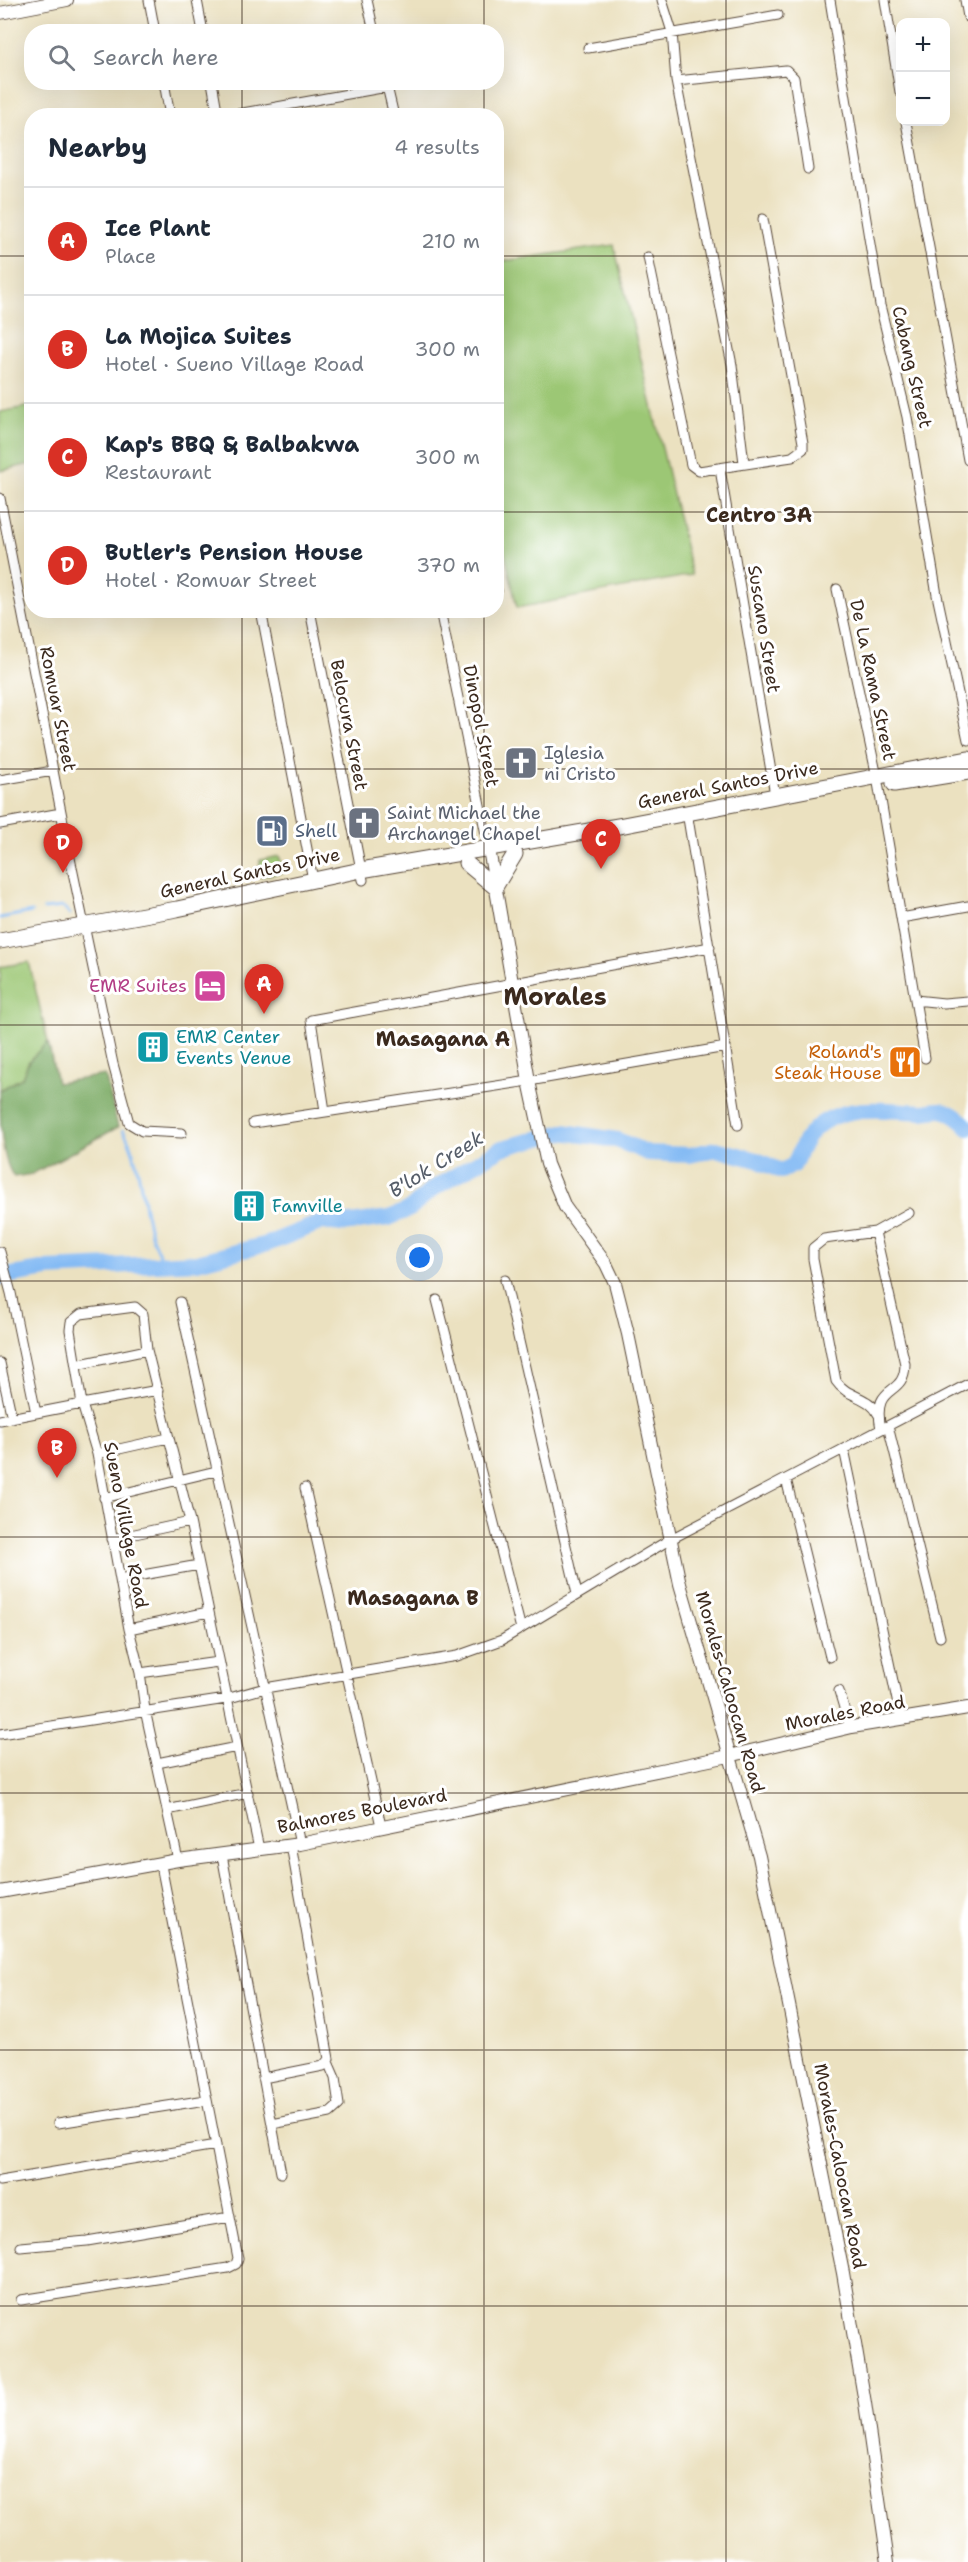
<!DOCTYPE html>
<meta charset="utf-8">
<style>
:root{--surface:#fff;--page:#f6f6f7;--text:#1f2937;--muted:#747a83;--line:#e0e1e3;--accent:#d93025}
body{margin:0;font-family:"Shantell Sans",sans-serif;background:var(--page);color:var(--text)}
.controls{position:absolute;right:18px;top:18px;display:grid;overflow:hidden;border-radius:12px;box-shadow:0 6px 24px #0002}
.controls button{width:54px;height:54px;display:grid;place-items:center;padding:0;border:0;border-bottom:2px solid var(--line);background:var(--surface);color:var(--text);font:30px sans-serif}
.you{position:absolute;left:420px;top:1258px;width:21px;height:21px;margin:-15px;border:4px solid #fff;border-radius:50%;background:#1a73e8;box-shadow:0 0 0 9px #1a73e833}
.badge{display:grid;place-items:center;width:39px;height:39px;border-radius:50%;background:var(--accent);color:#fff;font-size:20px;font-weight:700}
.pin{position:absolute;translate:-50% -50px;filter:drop-shadow(0 2px 3px #0008)}
.pin::after{content:'';position:absolute;top:32px;width:21px;height:18px;background:inherit;clip-path:polygon(0 0,100% 0,50% 100%)}
.list{margin:0;padding:0;list-style:none}
h2{display:flex;justify-content:space-between;align-items:center;height:78px;margin:0;padding:0 24px;font-size:26px}
h2 small{font-size:20px;font-weight:400;color:var(--muted)}
.list li{display:grid;grid-template-columns:39px 1fr auto;gap:18px;align-items:center;box-sizing:border-box;height:108px;padding:0 24px;border-top:2px solid var(--line)}
.list b{display:block;font-size:22px;white-space:nowrap}
.list p{margin:0;font-size:20px;white-space:nowrap;color:var(--muted)}
.list em{font-size:20px;font-style:normal;color:var(--muted)}
.icon{flex:none;width:33px;height:33px;fill:none;stroke:currentColor;stroke-width:2;stroke-linecap:round;stroke-linejoin:round}
.map{position:relative;flex:none;width:968px;height:2562px;overflow:hidden}
.search{position:absolute;background:var(--surface);box-shadow:0 6px 24px #0002;left:24px;top:24px;width:480px;height:66px;display:flex;align-items:center;gap:15px;box-sizing:border-box;padding:0 21px;border-radius:24px;color:var(--muted);font-size:22px}
.panel{position:absolute;background:var(--surface);box-shadow:0 6px 24px #0002;left:24px;top:108px;width:480px;height:510px;border-radius:24px}
.map>svg:first-child{display:block}
</style>
<div class="map">
<svg width="968" height="2562" viewBox="0 0 968 2562">
<rect width="100%" height="100%" fill="#fff"/>
<filter id="ink" filterUnits="userSpaceOnUse"><feTurbulence type="fractalNoise" baseFrequency=".0167" numOctaves="2"/><feDisplacementMap in="SourceGraphic" scale="12" xChannelSelector="R" yChannelSelector="G"/><feConvolveMatrix kernelMatrix="1 2 1 2 8 2 1 2 1" color-interpolation-filters="sRGB"/></filter>
<filter id="wash" filterUnits="userSpaceOnUse"><feTurbulence type="fractalNoise" baseFrequency=".008" numOctaves="4" result="noise"/><feDisplacementMap in="SourceGraphic" scale="24" xChannelSelector="R" yChannelSelector="G"/><feGaussianBlur stdDeviation="1.35" result="paint"/><feColorMatrix in="noise" values="0 0 0 0 0 0 0 0 0 0 0 0 0 0 0 0 0 1.4 0 .05"/><feComposite in="paint" operator="in"/></filter>
<g filter="url(#wash)">
<rect width="100%" height="100%" fill="#ebe1c0"/>
<path fill="#9cc774" stroke="#6c7849" stroke-width="1.5" d="M614 245 692 575 517 608 497 518V262Z
M31 406V464L0 471V412Z
M279 856 285 872 259 877 260 860Z
M29 962 48 1042 29 1061 22 1078 0 1090V967Z"/>
<path fill="#7dac66" stroke="#5c6b42" stroke-width="1.5" d="M48 1042 57 1083 105 1075 118 1127 32 1174 14 1177C0 1158 0 1117 0 1090L22 1078 29 1061Z"/>
<g fill="none" stroke-linecap="round" stroke-linejoin="round">
<path stroke="#85bbf4" stroke-width="3" d="M44 909 63 907 70 914
M0 918 32 912
M123 1130C147 1171 138 1222 164 1263"/>
<path stroke="#85bbf4" stroke-width="16" d="M0 1277 47 1269 197 1262 267 1244 322 1222 342 1224 389 1218 410 1209 431 1190 502 1148 563 1132 617 1140 648 1153 690 1155 716 1149 757 1160 781 1171 794 1165C801 1148 806 1134 822 1123 853 1103 889 1111 923 1112 930 1112 939 1108 946 1111 955 1115 962 1120 968 1128"/>
</g>
</g>
<g filter="url(#ink)">
<g fill="none" stroke-linecap="round" stroke-linejoin="round">
<defs>
<path id="minor" d="M149 0 155 32
M197 0 203 32
M367 0 374 32
M662 0 672 32 676 81 732 365 744 463
M830 0 880 305 907 417 937 595 968 740
M885 0 900 92
M965 0 968 17
M588 48 778 15
M676 81 786 70 794 78 808 169
M164 82 170 116
M212 82 218 116
M386 82 394 116
M226 116 387 87
M906 122 968 460
M648 257 691 465 699 471 792 457 803 449V443L763 219
M720 469 775 795
M0 498 70 858 113 1064 129 1123 142 1131 182 1133
M496 586 497 591
M837 589 877 777 925 1058
M261 610 313 880
M310 610 363 880
M440 610 489 849
M0 780 53 771
M687 812 738 1125
M0 824 61 813
M901 918 968 906
M915 1000 944 1003 968 1001
M325 1111 311 1020 710 947
M253 1123 529 1081 726 1047
M875 1232 905 1364C905 1399 871 1381 881 1429
M0 1252 11 1293 36 1413
M505 1280 577 1594
M437 1300 521 1629
M180 1302 300 1844
M0 1363 12 1418
M76 1365 147 1350
M158 1390 82 1404 70 1330 71 1322 81 1314 135 1307 143 1314 147 1350 190 1522 259 1849
M878 1414C870 1396 847 1398 836 1381L813 1259V1248L824 1239 875 1232 909 1213
M0 1420 82 1404 97 1454 129 1629 140 1673 145 1710 178 1860
M888 1426 940 1637
M844 1449 901 1719
M97 1454 168 1438
M786 1479 830 1657
M305 1488 381 1826
M104 1498 216 1471
M112 1539 190 1522
M120 1579 199 1565
M129 1629 208 1612
M140 1673 218 1662
M839 1691 850 1728
M0 1734 226 1699 265 1688 457 1656 502 1640 669 1540 968 1384
M157 1763 237 1747
M167 1810 248 1793
M222 1855 281 2173
M263 2078 323 2066 329 2059 291 1845
M58 2123 206 2100
M272 2124 330 2113 339 2105 335 2078 328 2062
M0 2181 216 2145
M21 2247 87 2241 230 2217
M21 2300 228 2268 236 2264 238 2258 161 1865"/>
<path id="tertiary" d="M0 13 67 0
M489 849 529 1081 547 1164 565 1207 606 1264 615 1283 628 1334 680 1584 759 1856 843 2273 865 2403 888 2562
M0 1892 178 1860 300 1844 729 1756 852 1727 968 1708"/>
<path id="trunk" d="M894 784 968 772
M466 863 495 887 515 854
M0 941 177 909 361 870 624 825 968 759"/>
</defs>
<use href="#minor" stroke="#554536" stroke-width="11"/>
<use href="#tertiary" stroke="#554536" stroke-width="14"/>
<use href="#trunk" stroke="#554536" stroke-width="17"/>
<use href="#minor" stroke="#fff" stroke-width="9"/>
<use href="#tertiary" stroke="#fff" stroke-width="12"/>
<use href="#trunk" stroke="#fff" stroke-width="15"/>
</g>
</g>
<path fill="none" stroke="#3b2a1e" stroke-width="1.5" stroke-opacity="0.55" d="M242 0V32M484 0V32M726 0V2562M242 82V116M484 82V116M0 256H32M496 256H968M0 512H32M496 512H968M242 610V2562M484 610V2562M0 769H968M0 1025H968M0 1281H968M0 1537H968M0 1793H968M0 2050H968M0 2306H968"/>
<defs>
<symbol id="church-square" viewBox="-11 -11 22 22"><rect x="-9" y="-9" width="18" height="18" rx="4" fill="#6b7280" stroke="#fff"/><path d="M-1.2-6h2.4v3.5h3.3v2.4h-3.3V6h-2.4V-.1h-3.3v-2.4h3.3Z" fill="#fff"/></symbol>
<symbol id="fuel-square" viewBox="-11 -11 22 22"><rect x="-9" y="-9" width="18" height="18" rx="4" fill="#5c6f8a" stroke="#fff"/><path d="M-5.5-6h7V0h2V4h1.3V-2.5L3-4.5l.8-.8L6-3V5H2.5V1h-1V6h-7ZM-4.2-4.7v3.2H.2V-4.7Z" fill="#fff"/></symbol>
<symbol id="hotel-square" viewBox="-11 -11 22 22"><rect x="-9" y="-9" width="18" height="18" rx="4" fill="#d1479c" stroke="#fff"/><path d="M-6-4.5h1.5V1H6V5H4.5V3h-9V5H-6ZM-4 0a1.8 1.8 0 1 1 3.6 0ZM.5 0V-2.5h3Q6-2.5 6 0Z" fill="#fff"/></symbol>
<symbol id="building-square" viewBox="-11 -11 22 22"><rect x="-9" y="-9" width="18" height="18" rx="4" fill="#0f9aa8" stroke="#fff"/><path d="M-4-6H4V6H1V3H-1V6H-4ZM-2.5-4.3h1.7v1.8h-1.7ZM.8-4.3h1.7v1.8H.8ZM-2.5-1h1.7V.8h-1.7ZM.8-1h1.7V.8H.8Z" fill="#fff"/></symbol>
<symbol id="restaurant-square" viewBox="-11 -11 22 22"><rect x="-9" y="-9" width="18" height="18" rx="4" fill="#e8710a" stroke="#fff"/><path d="M-5-6h1v4h1v-4h1v4h1v-4h1v5L-1.5 .5V6h-2V.5L-5-1ZM5-6V6H3V1.5H1.5Q1.5-4 5-6Z" fill="#fff"/></symbol>
</defs>
<g fill-rule="evenodd">
<use href="#church-square" x="502" y="744" width="38" height="38"/>
<use href="#church-square" x="345" y="804" width="38" height="38"/>
<use href="#fuel-square" x="253" y="812" width="38" height="38"/>
<use href="#hotel-square" x="191" y="967" width="38" height="38"/>
<use href="#building-square" x="134" y="1028" width="38" height="38"/>
<use href="#restaurant-square" x="886" y="1043" width="38" height="38"/>
<use href="#building-square" x="230" y="1187" width="38" height="38"/>
</g>
<g text-anchor="middle" stroke-width="6" stroke-linejoin="round" paint-order="stroke">
<g font-size="18" fill="#3b2a1e" stroke="#fff">
<text transform="translate(912 367) rotate(77)" y="6">Cabang Street</text>
<text transform="translate(764 629) rotate(81)" y="6">Suscano Street</text>
<text transform="translate(873 680) rotate(78)" y="6">De La Rama Street</text>
<text transform="translate(58 709) rotate(79)" y="6">Romuar Street</text>
<text transform="translate(349 725) rotate(79)" y="6">Belocura Street</text>
<text transform="translate(481 726) rotate(79)" y="6">Dinopol Street</text>
<text transform="translate(728 785) rotate(-11)" y="6">General Santos Drive</text>
<text transform="translate(250 873) rotate(-12)" y="6">General Santos Drive</text>
<text transform="translate(126 1525) rotate(79)" y="6">Sueno Village Road</text>
<text transform="translate(730 1692) rotate(74)" y="6">Morales-Caloocan Road</text>
<text transform="translate(845 1713) rotate(-11)" y="6">Morales Road</text>
<text transform="translate(362 1811) rotate(-11)" y="6">Balmores Boulevard</text>
<text transform="translate(840 2166) rotate(79)" y="6">Morales-Caloocan Road</text>
</g>
<g font-size="18" fill="#5b616d" stroke="#fff" text-anchor="start">
<text x="544" y="759">Iglesia<tspan x="544" dy="21">ni Cristo</tspan></text>
<text x="387" y="819">Saint Michael the<tspan x="387" dy="21">Archangel Chapel</tspan></text>
</g>
<g font-size="18" fill="#4e5e75" stroke="#fff" text-anchor="start">
<text x="295" y="837">Shell</text>
</g>
<g font-size="18" fill="#b23c85" stroke="#fff" text-anchor="end">
<text x="187" y="992">EMR Suites</text>
</g>
<g font-size="18" fill="#0d838f" stroke="#fff" text-anchor="start">
<text x="176" y="1043">EMR Center<tspan x="176" dy="21">Events Venue</tspan></text>
<text x="272" y="1212">Famville</text>
</g>
<g font-size="18" fill="#c56008" stroke="#fff" text-anchor="end">
<text x="882" y="1058">Roland's<tspan x="882" dy="21">Steak House</tspan></text>
</g>
<g font-size="20" font-weight="bold" fill="#3b2a1e" stroke="#fff">
<text x="759" y="522">Centro 3A</text>
<text x="443" y="1046">Masagana A</text>
<text x="413" y="1605">Masagana B</text>
</g>
<g font-size="20" font-style="italic" fill="#555d69" stroke="#fff">
<text transform="translate(436 1164) rotate(-32)" y="7">B'lok Creek</text>
</g>
<g font-size="24" font-weight="bold" fill="#3b2a1e" stroke="#fff">
<text x="555" y="1005">Morales</text>
</g>
</g>
</svg>
<div class="controls">
<button>+</button>
<button>−</button>
</div>
<div class="you"></div>
<div class="pin badge" style="left:264px;top:1014px">A</div>
<div class="pin badge" style="left:57px;top:1478px">B</div>
<div class="pin badge" style="left:601px;top:869px">C</div>
<div class="pin badge" style="left:63px;top:873px">D</div>
<div class="search"><svg class="icon" aria-label="search" viewBox="0 0 24 24"><circle cx="10" cy="10" r="6"/><path d="M15 15l6 6"/></svg>Search here</div>
<section class="panel">
<h2>Nearby<small>4 results</small></h2>
<ul class="list">
<li><span class="badge">A</span><div><b>Ice Plant</b><p>Place</p></div><em>210 m</em></li>
<li><span class="badge">B</span><div><b>La Mojica Suites</b><p>Hotel · Sueno Village Road</p></div><em>300 m</em></li>
<li><span class="badge">C</span><div><b>Kap's BBQ &amp; Balbakwa</b><p>Restaurant</p></div><em>300 m</em></li>
<li><span class="badge">D</span><div><b>Butler's Pension House</b><p>Hotel · Romuar Street</p></div><em>370 m</em></li>
</ul>
</section>
</div>
